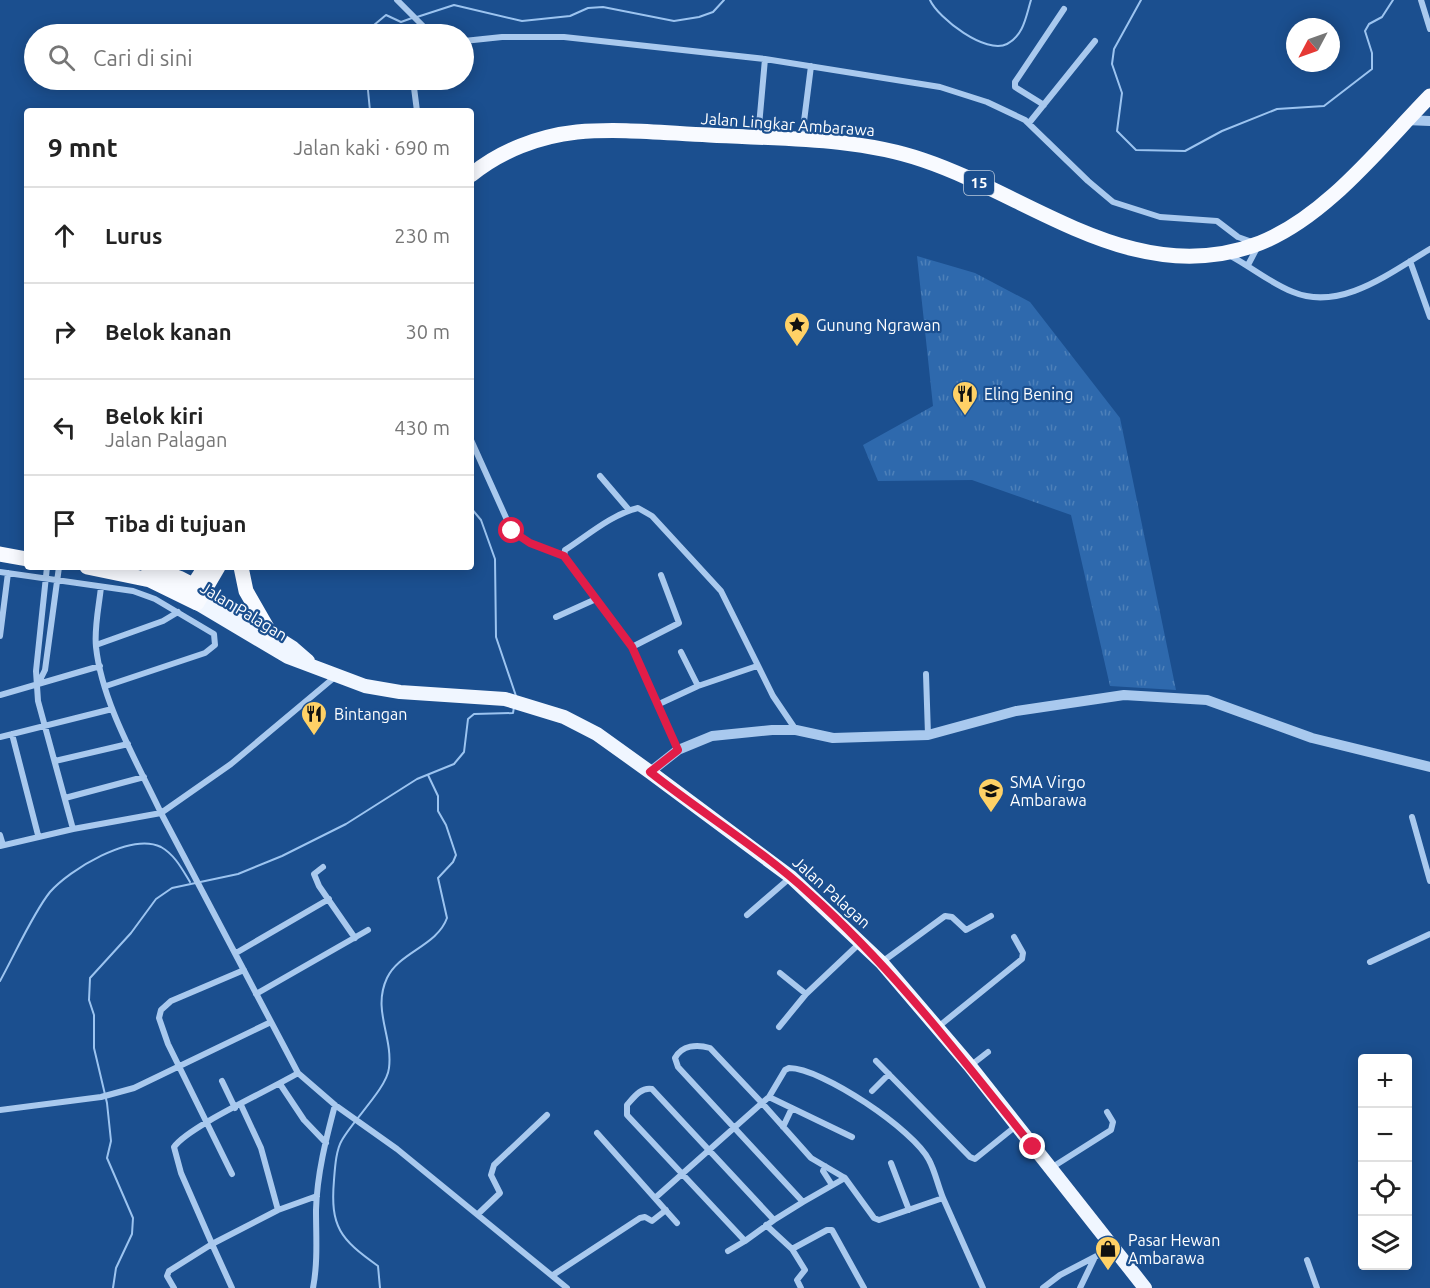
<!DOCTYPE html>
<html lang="id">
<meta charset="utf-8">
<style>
:root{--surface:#fff;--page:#f2f2f2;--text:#222;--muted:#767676;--line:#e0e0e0}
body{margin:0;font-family:Ubuntu,sans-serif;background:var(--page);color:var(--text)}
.controls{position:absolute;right:18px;bottom:18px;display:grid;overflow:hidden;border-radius:6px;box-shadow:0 3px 15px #0003}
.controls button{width:54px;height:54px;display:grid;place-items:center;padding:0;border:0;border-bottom:2px solid var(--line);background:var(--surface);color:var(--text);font:30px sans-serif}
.compass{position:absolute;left:1286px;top:18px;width:54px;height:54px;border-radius:50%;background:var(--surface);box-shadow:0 3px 15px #0003;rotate:229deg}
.stop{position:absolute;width:18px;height:18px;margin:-14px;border:4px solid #e11d48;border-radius:50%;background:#fff}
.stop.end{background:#e11d48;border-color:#fff;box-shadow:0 2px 6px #0008}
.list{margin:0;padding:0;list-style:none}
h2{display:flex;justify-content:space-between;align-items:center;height:78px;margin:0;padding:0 24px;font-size:26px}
h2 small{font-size:20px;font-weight:400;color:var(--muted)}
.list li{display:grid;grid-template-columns:39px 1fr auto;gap:18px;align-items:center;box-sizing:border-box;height:96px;padding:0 24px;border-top:2px solid var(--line)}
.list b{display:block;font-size:22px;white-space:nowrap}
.list p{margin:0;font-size:20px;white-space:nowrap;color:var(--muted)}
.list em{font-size:20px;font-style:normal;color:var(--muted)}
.icon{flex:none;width:33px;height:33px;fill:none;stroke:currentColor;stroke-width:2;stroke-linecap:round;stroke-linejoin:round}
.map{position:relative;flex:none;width:1430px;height:1288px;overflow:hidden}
.search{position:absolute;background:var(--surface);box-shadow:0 3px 15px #0003;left:24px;top:24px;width:450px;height:66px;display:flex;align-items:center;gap:15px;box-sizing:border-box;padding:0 21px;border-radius:33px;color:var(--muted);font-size:22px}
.panel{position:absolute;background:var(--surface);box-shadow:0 3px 15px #0003;left:24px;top:108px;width:450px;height:462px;border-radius:6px}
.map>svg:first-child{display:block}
</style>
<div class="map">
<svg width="1430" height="1288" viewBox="0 0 1430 1288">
<defs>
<pattern id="grass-tufts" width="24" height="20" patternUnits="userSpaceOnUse" patternTransform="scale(1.5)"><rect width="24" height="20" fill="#2e69ad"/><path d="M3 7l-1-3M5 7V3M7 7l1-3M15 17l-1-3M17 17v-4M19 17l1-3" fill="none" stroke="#4d80b9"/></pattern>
</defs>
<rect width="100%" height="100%" fill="#1b4f8f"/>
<path fill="url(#grass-tufts)" d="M917 256 975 273 1030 302 1120 418 1176 690 1110 686 1071 515 972 480 878 481 863 445 933 406Z"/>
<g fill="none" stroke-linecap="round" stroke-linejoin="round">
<path stroke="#9cc4f0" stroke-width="2" d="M930 0C938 18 986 55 1007 44 1024 35 1026 16 1031 0
M1141 0 1114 49 1112 64 1122 93 1117 131 1136 150 1185 151 1222 131 1277 109 1324 106 1372 69V53L1365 31 1369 24 1382 17 1393 0
M417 17 454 5 522 21 570 16 588 8 603 7 674 21 699 17 713 12 724 0
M370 34 374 25 386 15 401 22 412 18
M367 80 370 111
M471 508 481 520 495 559 496 637 516 696
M0 981C14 956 33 913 50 892 69 870 131 832 161 847 175 855 182 869 190 882
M113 1288 116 1268 132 1234 133 1218 107 1158 111 1141 107 1103 94 1048V1015L89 1000 90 978 131 933 156 899 172 888 238 874 282 856 346 824 417 779 454 764 464 752 468 719 474 714 513 713 514 707
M380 1288 378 1266C340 1239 330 1227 334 1180 335 1167 336 1150 342 1140 353 1120 387 1088 389 1068 393 1036 372 1010 387 978 399 952 437 946 447 918L438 878 453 862 456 855 446 825 438 811V796L428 775"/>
<path stroke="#a9c9ee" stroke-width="6" d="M397 0 431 34
M1421 0 1430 29
M464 41 502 37H564L765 59 940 87 987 102 1025 120 1088 181 1113 202 1160 217 1217 221 1238 237 1252 242
M413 80 417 111
M1044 105 1015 87V82L1064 9
M1029 123 1095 41
M758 137 765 59
M802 137 811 66
M1229 255C1250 266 1270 283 1293 292 1341 312 1391 272 1430 249
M1410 261 1430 317
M1248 265 1258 246
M471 440 512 531 530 543 564 556
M600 476 629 510
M0 572 133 591 155 599 214 634 215 645 205 653 106 686
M556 617 596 599
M0 636 8 573
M96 645 163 621 178 612
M632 647 679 623 661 575
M681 652 698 686
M926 674 928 735
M336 676 231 764 161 813 298 1073 335 1105 397 1149 567 1288
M38 684 45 670 59 567
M0 695 100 666
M659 704 698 686 757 666
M12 734 38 835
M0 737 112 709
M678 750 632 647 564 556 565 550C587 536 612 514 638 508L652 516 721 591 773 696 796 730
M55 761 128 744
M65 798 144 777
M1412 817 1430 881
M73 829 161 813C137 762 102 703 96 647 94 628 99 606 101 587
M0 835 3 845
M0 846 73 829 38 701 36 671 47 567
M323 867 314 874 319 886 355 938
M747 915 791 877
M236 953 329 899
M882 962 945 916 952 917 966 930 991 916
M1370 962 1430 934
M780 973 806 994
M256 994 368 930
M779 1027 806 994 861 942
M938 1027 1022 959 1023 953 1014 937
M876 1061 970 1157 975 1159 1016 1126
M970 1066 988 1052
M222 1081 235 1108
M280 1084 304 1120 326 1143
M872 1091 889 1074
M769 1097 785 1070 789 1068C822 1068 914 1130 929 1160 935 1171 938 1186 943 1198
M0 1110 101 1097 134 1088 271 1022
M783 1127 792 1108
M597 1133 677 1223
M891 1163 909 1210
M825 1166 823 1171 832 1185
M1051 1168 1111 1130 1113 1122 1107 1112
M232 1174 168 1044 159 1018 161 1010 171 1001 244 970
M845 1178 803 1202 678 1067 675 1058C682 1045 697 1044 710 1048L762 1103 769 1097 852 1137
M655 1198 762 1103 811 1158 845 1178 874 1218 879 1220 943 1198 983 1288
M278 1210 317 1196
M478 1214 500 1193 491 1175 494 1165 547 1115
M774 1220 745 1241 627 1115V1105C634 1097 641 1087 652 1089L774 1220 803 1202
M766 1225 792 1249 805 1270 797 1280 801 1288
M792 1249 827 1230H832L864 1288
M728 1251 745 1241
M1307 1260 1317 1288
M553 1275 640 1218 645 1217 652 1221 666 1210
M174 1288 167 1276 169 1271 212 1244 181 1173 174 1147C189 1126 270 1090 298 1073
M232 1288 212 1244 278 1210 261 1148 241 1105
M313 1288C318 1262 316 1236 316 1210 317 1174 326 1139 335 1105
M1043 1288 1060 1275 1112 1248
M1080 1288 1094 1259"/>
<path stroke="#a9c9ee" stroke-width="10" d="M1406 120 1430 121
M650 772 678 750 712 736 772 730H796L833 738 928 735 1016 711 1124 695 1207 700 1312 738 1430 767"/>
<path stroke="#f0f6ff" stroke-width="14" d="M204 591 293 648 308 661
M197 603 288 657 365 686 400 692 505 699 564 717 597 734 650 772 791 877 882 963 970 1066 1145 1288"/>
<path stroke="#f8faff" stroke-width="15" d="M471 175C500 151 539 136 577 132 620 128 665 133 709 135 779 139 856 137 923 160 1033 197 1137 291 1260 243 1326 217 1381 146 1430 96
M0 554 27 559
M87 567 150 580 197 603 218 567
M148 567 179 578 204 591
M241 567 246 591 270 633
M189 592 205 567"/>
</g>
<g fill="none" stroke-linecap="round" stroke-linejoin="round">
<path stroke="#e11d48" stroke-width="8" d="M512 531 530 543 564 556 632 647 678 750 650 772C703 814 761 849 810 894 895 970 962 1059 1033 1147"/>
</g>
<defs>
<symbol id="sight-pin" viewBox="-11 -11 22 30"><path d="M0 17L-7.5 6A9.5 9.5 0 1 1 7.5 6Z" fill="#ffd166" stroke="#1b4f8f"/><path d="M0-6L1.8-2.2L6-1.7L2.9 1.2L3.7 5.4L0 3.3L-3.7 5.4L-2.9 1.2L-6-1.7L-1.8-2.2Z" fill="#111"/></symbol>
<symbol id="restaurant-pin" viewBox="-11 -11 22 30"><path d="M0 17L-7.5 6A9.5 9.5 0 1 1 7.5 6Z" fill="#ffd166" stroke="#1b4f8f"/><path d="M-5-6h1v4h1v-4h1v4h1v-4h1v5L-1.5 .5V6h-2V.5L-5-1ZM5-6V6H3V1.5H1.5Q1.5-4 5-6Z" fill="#111"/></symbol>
<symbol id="school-pin" viewBox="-11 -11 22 30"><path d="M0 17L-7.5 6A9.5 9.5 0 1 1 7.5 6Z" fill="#ffd166" stroke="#1b4f8f"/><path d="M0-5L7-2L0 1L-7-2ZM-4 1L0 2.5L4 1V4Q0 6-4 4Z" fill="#111"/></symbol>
<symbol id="shop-pin" viewBox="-11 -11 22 30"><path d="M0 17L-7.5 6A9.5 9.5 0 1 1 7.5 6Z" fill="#ffd166" stroke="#1b4f8f"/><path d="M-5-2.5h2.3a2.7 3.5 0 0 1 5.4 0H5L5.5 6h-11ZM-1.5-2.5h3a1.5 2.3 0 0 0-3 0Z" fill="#111"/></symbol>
</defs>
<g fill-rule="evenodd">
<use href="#sight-pin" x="782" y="310" width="30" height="40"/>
<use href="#restaurant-pin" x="950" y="379" width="30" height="40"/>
<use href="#restaurant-pin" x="299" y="699" width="30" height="40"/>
<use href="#school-pin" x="976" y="776" width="30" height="40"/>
<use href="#shop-pin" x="1093" y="1234" width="30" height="40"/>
</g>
<g text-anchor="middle" stroke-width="4.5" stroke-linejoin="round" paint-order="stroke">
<rect fill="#1b4f8f" stroke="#bbcadd" stroke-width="1.5" x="964" y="171" width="30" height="24" rx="4.5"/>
<g font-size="15" font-weight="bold" fill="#fff">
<text x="979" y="188">15</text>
</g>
<g font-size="16" fill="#fff" stroke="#1b4f8f">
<text transform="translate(788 124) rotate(4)" y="6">Jalan Lingkar Ambarawa</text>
<text transform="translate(244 611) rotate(31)" y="6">Jalan Palagan</text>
<text transform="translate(832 892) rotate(42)" y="6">Jalan Palagan</text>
</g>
<g font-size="16" fill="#fff" stroke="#1b4f8f" text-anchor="start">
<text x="816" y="331">Gunung Ngrawan</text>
<text x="984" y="400">Eling Bening</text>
<text x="334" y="720">Bintangan</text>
<text x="1010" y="788">SMA Virgo<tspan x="1010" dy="18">Ambarawa</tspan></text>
<text x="1128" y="1246">Pasar Hewan<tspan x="1128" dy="18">Ambarawa</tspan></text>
</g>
</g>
</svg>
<div class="controls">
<button>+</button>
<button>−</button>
<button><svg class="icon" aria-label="locate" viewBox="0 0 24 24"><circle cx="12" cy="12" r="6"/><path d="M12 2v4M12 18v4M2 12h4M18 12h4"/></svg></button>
<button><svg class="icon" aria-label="layers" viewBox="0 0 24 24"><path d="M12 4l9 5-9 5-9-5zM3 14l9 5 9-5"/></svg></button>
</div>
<svg class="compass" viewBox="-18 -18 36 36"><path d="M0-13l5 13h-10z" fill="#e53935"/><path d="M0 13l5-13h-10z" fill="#767676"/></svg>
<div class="stop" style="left:512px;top:531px"></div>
<div class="stop end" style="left:1033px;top:1147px"></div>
<div class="search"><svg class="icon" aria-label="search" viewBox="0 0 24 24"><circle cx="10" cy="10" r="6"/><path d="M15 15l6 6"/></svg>Cari di sini</div>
<section class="panel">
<h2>9 mnt<small>Jalan kaki · 690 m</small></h2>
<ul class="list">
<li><svg class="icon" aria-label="ahead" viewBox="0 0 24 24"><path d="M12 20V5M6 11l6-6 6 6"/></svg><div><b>Lurus</b></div><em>230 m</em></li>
<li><svg class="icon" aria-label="right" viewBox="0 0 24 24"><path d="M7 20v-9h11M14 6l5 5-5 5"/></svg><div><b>Belok kanan</b></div><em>30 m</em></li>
<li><svg class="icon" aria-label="left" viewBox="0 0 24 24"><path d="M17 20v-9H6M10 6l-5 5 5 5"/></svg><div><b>Belok kiri</b><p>Jalan Palagan</p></div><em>430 m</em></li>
<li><svg class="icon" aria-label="arrive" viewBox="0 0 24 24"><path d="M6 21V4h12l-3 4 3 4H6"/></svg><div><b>Tiba di tujuan</b></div></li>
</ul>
</section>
</div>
